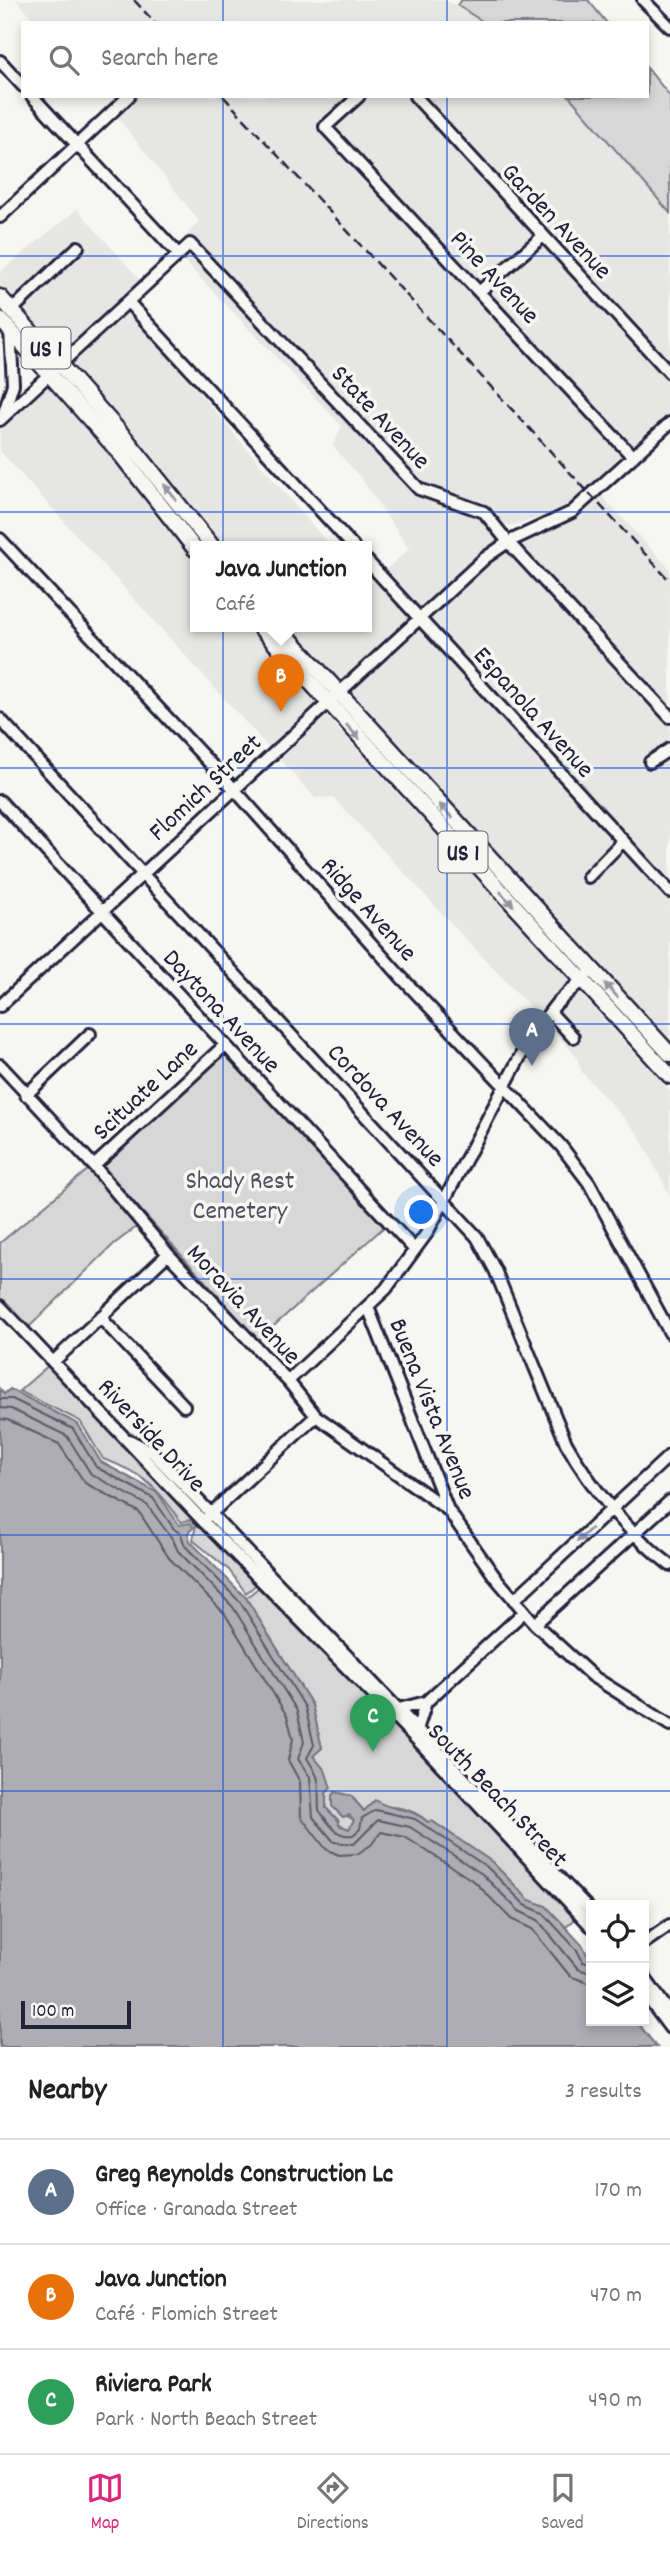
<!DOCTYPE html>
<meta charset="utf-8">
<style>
:root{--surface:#fff;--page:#f2f2f2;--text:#222;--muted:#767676;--line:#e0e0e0;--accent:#db2777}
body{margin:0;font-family:Dekko,sans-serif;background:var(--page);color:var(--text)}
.controls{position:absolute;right:21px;bottom:21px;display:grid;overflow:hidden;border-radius:0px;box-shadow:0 4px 10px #0003}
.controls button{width:63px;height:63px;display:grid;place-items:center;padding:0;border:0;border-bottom:2px solid var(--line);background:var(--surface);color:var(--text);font:35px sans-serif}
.scale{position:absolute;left:21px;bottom:18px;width:110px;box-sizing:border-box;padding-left:7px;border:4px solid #22223b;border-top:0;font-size:19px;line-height:24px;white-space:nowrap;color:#22223b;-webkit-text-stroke:5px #f6f6f2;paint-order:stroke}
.you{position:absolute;left:422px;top:1213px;width:24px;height:24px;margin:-18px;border:5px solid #fff;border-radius:50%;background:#1a73e8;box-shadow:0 0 0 10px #1a73e833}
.badge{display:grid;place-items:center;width:46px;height:46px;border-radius:50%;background:var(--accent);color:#fff;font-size:23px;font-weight:700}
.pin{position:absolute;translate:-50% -58px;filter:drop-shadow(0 2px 4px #0008)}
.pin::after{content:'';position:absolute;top:37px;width:24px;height:21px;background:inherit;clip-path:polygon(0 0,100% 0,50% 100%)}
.popup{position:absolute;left:190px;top:541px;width:182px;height:91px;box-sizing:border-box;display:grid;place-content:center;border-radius:0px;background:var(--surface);filter:drop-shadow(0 2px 5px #0005);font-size:23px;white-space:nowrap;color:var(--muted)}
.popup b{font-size:26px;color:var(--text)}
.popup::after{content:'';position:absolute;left:50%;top:100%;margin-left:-14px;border:14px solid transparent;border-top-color:var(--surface)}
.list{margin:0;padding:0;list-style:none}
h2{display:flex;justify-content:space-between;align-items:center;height:91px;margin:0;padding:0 28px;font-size:30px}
h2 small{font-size:23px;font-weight:400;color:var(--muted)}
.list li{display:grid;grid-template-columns:46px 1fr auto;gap:21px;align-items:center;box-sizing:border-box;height:105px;padding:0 28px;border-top:2px solid var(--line)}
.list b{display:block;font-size:26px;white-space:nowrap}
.list p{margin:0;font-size:23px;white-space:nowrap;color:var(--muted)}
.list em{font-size:23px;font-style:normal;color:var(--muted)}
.icon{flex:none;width:38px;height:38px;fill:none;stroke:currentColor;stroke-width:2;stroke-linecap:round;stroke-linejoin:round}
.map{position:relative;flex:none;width:670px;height:2047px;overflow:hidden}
.search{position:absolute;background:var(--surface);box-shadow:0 4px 10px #0003;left:21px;right:21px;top:21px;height:77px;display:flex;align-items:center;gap:18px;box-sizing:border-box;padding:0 24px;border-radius:0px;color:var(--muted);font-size:26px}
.sheet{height:406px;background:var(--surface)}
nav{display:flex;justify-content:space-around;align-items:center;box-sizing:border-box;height:98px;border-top:2px solid var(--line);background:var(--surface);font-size:19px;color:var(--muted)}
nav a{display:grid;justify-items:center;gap:4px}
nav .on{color:var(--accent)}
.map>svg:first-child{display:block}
</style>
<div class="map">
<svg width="670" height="2047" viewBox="0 0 670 2047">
<rect width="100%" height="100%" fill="#f6f6f2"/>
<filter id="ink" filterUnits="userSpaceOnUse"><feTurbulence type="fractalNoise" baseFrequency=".0143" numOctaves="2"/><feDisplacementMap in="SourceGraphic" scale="14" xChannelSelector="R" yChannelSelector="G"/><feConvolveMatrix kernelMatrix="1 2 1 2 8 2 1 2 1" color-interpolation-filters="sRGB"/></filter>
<g filter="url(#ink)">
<path fill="#e6e6e4" d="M16 0H443L463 8 485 23H37Z
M136 96H353L325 121 627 457 589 492 553 514 510 526 498 523 420 486 191 239 179 249 176 247 199 221 116 115Z
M366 96H410L536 236 479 286 331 128Z
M420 96H569L670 213V367Z
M77 209 143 283 61 359 18 310 83 247 78 241 12 304 0 291V272Z
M542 243 670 378V415L633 451 485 292Z
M190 250 408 484 482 516 502 541 482 555 420 612 383 572 409 549 363 481 333 446 342 426 181 258Z
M128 308 161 348 330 546H217L67 365Z
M49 382 87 424 195 562V626H249L318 705 270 749 0 451V426Z
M600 494 670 569V712L515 544 565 522Z
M507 547 670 723V744L645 761 650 768 670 755V886L425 618 487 561Z
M377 578 414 617 337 687 283 626H367V588Z
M420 624 618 841 583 876 588 882 623 847 670 898V1048L343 693Z
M323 712 572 983 540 1018 333 797 315 798 276 755Z
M577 990 670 1091V1196L639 1135 582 1072 576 1056 546 1024 551 1018 574 1042 578 1037 556 1011Z"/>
<path fill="#d7d7d7" stroke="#7c7c89" stroke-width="2" d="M462 0H588L607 23H485L457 5Z
M647 68 670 96V213L569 96H647Z
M226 1052 384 1227 258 1340 101 1166Z
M90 1168 139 1225 114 1244 27 1329 0 1300V1243Z
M50 1364 258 1583 246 1593 229 1570 193 1540 196 1525 190 1520 181 1522C159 1488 141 1472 103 1459L80 1421 19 1391Z
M264 1583 581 1914 566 1927 546 1906 529 1900 492 1862 432 1821 428 1822C410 1806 387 1803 364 1811L351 1796 335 1792 345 1815 354 1820 349 1829 339 1825V1821L326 1808C326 1786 329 1774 313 1756L322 1748 312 1705 246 1598Z"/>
<path fill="#adadb3" stroke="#757583" stroke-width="2" d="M0 1389 4 1394 10 1389 78 1424 101 1462 158 1493 179 1525 190 1523 194 1527 188 1533 190 1541 246 1598 312 1705 322 1748 313 1756 325 1770 331 1788 326 1793V1808L339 1821V1825L349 1829 354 1820 349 1815 343 1817 332 1806V1795L335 1792 351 1796 364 1811 375 1800C394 1813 408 1805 428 1822L432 1821 492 1862 529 1900 546 1906 583 1946 591 1963V2021H636L657 2047H0Z"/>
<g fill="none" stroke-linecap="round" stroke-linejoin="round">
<path stroke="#5a5a6b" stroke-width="2" d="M0 1399H12L73 1429 96 1467 153 1498 174 1529 181 1534 185 1546 240 1602 305 1707 314 1745 307 1758C324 1786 317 1779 319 1810 328 1822 336 1838 353 1835L360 1829 362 1818 376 1810 415 1819 487 1867 525 1905 543 1913 577 1950 583 1962 591 1964
M0 1408 11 1409 67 1436 91 1474 147 1505 173 1540 178 1551 233 1607 297 1711 304 1742 298 1759 310 1777 313 1817 334 1842 354 1844 378 1820 410 1827 482 1874 519 1911 538 1920 578 1969 591 1973
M0 1419 8 1420 59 1444 85 1483 139 1512 169 1558 225 1614 287 1716 293 1739 288 1760 300 1782 301 1817 326 1849 339 1855 357 1854 371 1845 381 1832 405 1837 475 1882 511 1919 532 1929 570 1976 591 1984"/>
<defs>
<path id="minor" d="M643 0 670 27
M0 61 23 86
M32 96 179 255
M359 96 325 127 633 457
M415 96 670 373
M0 217 129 96
M479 292 542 237
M129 303 353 546
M12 310 78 247
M3 416 13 384 10 330
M0 420 190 244 419 489 484 512 508 542 670 717
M0 539 234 789 401 977 561 1146 589 1183 670 1333
M367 561 670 892
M0 719 477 1237 495 1270 566 1443C591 1488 629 1534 670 1565
M650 762 670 749
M0 801 414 1249
M588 877 623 841
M0 1006 485 558 508 542 572 512 670 423
M550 1012 573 1037
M0 1065 94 1166 168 1254 288 1381 316 1416 448 1510
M26 1095 90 1034
M94 1166 225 1045
M0 1306 203 1521 424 1747 591 1926
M368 1307 448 1510 495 1577 535 1624 592 1676 670 1725
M100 1317 184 1406
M53 1362 168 1254
M288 1381 386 1289 427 1233 530 1038 556 1004 586 976
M129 1440 152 1452 591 1911
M205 1519 316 1416
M514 1600 670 1455
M535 1624 670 1501
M395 1710 426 1702 524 1612
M416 1733 426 1702
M644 1943 670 1925
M644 1977 670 2013
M644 1993 670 2028"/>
<path id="major" d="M0 297 126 439 212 546
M0 319 117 450 195 549
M259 626 670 1076
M278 626 670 1054"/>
</defs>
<use href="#minor" stroke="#22223b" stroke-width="16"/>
<use href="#major" stroke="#22223b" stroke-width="19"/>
<use href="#minor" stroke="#f6f6f2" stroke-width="10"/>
<use href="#major" stroke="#f6f6f2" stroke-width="14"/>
<path stroke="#22223b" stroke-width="2.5" stroke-dasharray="10 5" stroke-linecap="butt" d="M134 0 155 23
M223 96 670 581"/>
</g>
<defs><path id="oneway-solid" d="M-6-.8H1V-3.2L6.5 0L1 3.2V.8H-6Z" transform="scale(1.75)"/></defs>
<g fill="#9797a0">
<use href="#oneway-solid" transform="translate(170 492) rotate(-128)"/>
<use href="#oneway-solid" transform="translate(353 732) rotate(47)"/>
<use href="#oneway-solid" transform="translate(446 811) rotate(-133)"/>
<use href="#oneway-solid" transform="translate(507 899) rotate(47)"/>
<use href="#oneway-solid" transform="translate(611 990) rotate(-133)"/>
<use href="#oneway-solid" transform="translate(584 1535) rotate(137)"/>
</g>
</g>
<path fill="none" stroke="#1d4ed8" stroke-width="2" stroke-opacity="0.55" d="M223 0V23M447 0V23M223 96V2047M447 96V2047M0 256H670M0 512H670M0 768H670M0 1024H670M0 1279H670M0 1535H670M0 1791H670"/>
<g text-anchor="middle" stroke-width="7" stroke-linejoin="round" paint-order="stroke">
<g fill="#f6f6f2" stroke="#626272" stroke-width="2">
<rect x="21.5" y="327.5" width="49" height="41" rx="5"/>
<rect x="438.5" y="831.5" width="49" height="41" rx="5"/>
</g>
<g font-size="24" font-weight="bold" fill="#22223b">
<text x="46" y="356">US 1</text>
<text x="463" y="860">US 1</text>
</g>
<g font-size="26" fill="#22223b" stroke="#f6f6f2">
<text transform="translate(558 220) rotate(47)" y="9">Garden Avenue</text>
<text transform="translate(496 276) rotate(47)" y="9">Pine Avenue</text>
<text transform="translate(382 416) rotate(47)" y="9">State Avenue</text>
<text transform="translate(535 711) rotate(48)" y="9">Espanola Avenue</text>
<text transform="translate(204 786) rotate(-43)" y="9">Flomich Street</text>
<text transform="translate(370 908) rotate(48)" y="9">Ridge Avenue</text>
<text transform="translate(223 1010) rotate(47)" y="9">Daytona Avenue</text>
<text transform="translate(144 1089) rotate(-43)" y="9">Scituate Lane</text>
<text transform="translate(387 1104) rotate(47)" y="9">Cordova Avenue</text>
<text transform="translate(245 1303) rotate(47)" y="9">Moravia Avenue</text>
<text transform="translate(434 1408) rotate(68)" y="9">Buena Vista Avenue</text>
<text transform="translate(153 1434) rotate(47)" y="9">Riverside Drive</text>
<text transform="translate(499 1794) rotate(46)" y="9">South Beach Street</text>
</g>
<g font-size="26" fill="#4f4f62" stroke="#f6f6f2">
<text x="240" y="1188">Shady Rest<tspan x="240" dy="30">Cemetery</tspan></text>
</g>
</g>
</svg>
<div class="controls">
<button><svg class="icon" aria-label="locate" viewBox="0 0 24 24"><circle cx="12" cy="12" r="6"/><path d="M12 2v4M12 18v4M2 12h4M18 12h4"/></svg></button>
<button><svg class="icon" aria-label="layers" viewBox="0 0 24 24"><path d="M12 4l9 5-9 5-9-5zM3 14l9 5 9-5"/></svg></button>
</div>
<div class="scale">100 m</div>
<div class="you"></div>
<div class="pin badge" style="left:532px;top:1066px;background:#5c6f8a">A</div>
<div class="pin badge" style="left:281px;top:712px;background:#e8710a">B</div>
<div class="popup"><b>Java Junction</b>Café</div>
<div class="pin badge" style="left:373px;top:1752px;background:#2e9e5b">C</div>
<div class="search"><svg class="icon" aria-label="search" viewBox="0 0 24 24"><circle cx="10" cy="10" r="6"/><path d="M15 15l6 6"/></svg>Search here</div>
</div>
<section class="sheet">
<h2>Nearby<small>3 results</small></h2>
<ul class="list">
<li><span class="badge" style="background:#5c6f8a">A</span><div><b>Greg Reynolds Construction Lc</b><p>Office · Granada Street</p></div><em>170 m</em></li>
<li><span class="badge" style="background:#e8710a">B</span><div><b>Java Junction</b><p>Café · Flomich Street</p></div><em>470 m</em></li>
<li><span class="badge" style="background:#2e9e5b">C</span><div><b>Riviera Park</b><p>Park · North Beach Street</p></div><em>490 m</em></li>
</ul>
</section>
<nav>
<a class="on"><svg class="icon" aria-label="map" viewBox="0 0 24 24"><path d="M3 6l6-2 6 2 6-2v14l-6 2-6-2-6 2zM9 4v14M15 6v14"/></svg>Map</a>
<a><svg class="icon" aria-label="directions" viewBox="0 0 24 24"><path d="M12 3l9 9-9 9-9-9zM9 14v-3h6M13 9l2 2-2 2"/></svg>Directions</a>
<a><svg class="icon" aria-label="saved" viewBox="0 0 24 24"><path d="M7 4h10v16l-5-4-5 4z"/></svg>Saved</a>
</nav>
